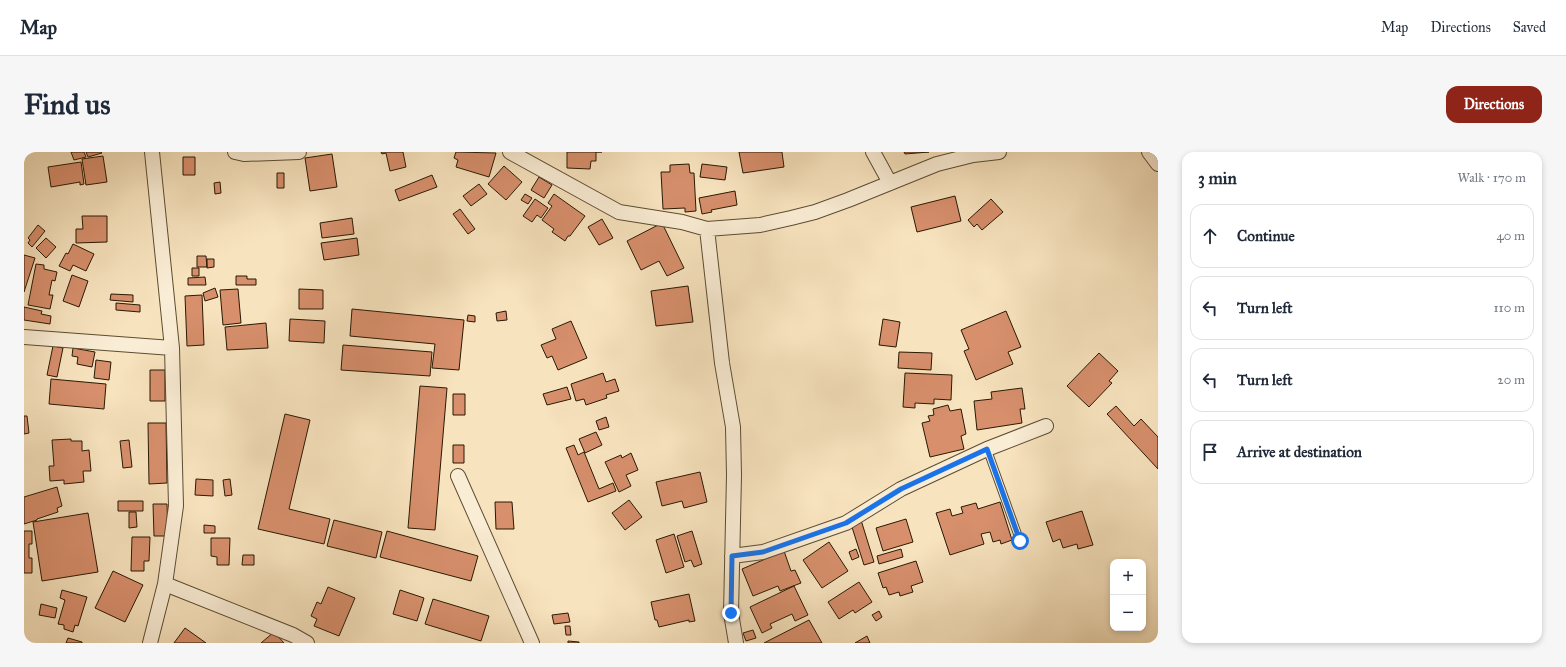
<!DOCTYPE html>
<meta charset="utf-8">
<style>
:root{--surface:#fff;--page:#f6f6f7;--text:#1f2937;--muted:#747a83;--line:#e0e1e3;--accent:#8f2418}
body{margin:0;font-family:"IM FELL Great Primer",serif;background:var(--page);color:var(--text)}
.controls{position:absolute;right:12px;bottom:12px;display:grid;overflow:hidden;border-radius:8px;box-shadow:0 2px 6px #0003}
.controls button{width:36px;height:36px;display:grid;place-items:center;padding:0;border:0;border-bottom:1px solid var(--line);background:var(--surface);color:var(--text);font:20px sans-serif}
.stop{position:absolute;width:12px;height:12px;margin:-9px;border:3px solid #1a73e8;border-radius:50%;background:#fff}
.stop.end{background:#1a73e8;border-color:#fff;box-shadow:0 1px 4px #0008}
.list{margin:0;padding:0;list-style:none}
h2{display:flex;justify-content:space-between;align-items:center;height:52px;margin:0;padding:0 16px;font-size:17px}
h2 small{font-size:13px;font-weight:400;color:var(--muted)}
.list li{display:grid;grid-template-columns:26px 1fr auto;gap:12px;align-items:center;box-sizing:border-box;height:64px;margin:0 8px 8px;padding:0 8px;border:1px solid var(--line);border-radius:12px}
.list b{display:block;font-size:15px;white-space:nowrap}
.list em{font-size:13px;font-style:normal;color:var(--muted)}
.icon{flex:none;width:22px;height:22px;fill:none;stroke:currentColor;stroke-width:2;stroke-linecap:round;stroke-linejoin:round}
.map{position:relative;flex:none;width:1134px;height:491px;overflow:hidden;border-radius:12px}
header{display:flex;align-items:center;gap:24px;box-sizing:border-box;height:56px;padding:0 20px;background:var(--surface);border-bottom:1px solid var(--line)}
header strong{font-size:19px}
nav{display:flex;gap:22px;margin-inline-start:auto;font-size:14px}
.intro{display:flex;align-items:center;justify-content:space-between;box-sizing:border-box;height:96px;padding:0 24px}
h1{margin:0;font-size:28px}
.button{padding:10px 18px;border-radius:12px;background:var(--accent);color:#fff;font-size:14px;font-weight:700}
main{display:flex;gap:24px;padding:0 24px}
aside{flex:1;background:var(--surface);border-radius:12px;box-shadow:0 2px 6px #0003}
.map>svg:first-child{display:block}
</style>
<header>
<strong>Map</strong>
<nav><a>Map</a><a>Directions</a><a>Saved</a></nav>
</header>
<div class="intro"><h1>Find us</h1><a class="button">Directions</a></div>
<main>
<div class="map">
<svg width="1134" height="491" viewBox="0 0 1134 491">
<rect width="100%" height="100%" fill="#f7e3be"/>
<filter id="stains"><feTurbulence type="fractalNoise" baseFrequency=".005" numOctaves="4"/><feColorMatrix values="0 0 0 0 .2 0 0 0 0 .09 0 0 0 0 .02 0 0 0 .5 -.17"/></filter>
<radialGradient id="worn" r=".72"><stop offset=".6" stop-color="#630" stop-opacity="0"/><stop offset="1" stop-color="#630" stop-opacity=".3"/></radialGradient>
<path fill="#d78f6c" stroke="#291903" d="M47 0H60L62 5 50 8Z
M62 0H77L78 1 64 5Z
M357 0H379L382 15 366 19 362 1 358 2Z
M432 0 472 1 465 25 432 15 434 8 430 6Z
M543 0H578H572V9H567L566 17 543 16Z
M715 0H758L760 15 719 21Z
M880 0H905L881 2Z
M308 2 313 35 286 39 281 6Z
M79 4 83 30 62 33 58 7Z
M159 5H171V23H159Z
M57 10 60 32 56 33V30L27 35 24 15Z
M665 12 666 21H670L672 59 661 60V56L639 57 637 20H646V13Z
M678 12 703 15 701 28 676 25Z
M480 14 498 30 482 48 464 32Z
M253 21H260V36H253Z
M408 23 413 35 375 49 371 38Z
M515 25 528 33 520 46 507 38Z
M196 30 197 41 191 42 190 31Z
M455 32 463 42 447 54 439 44Z
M711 39 713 53 687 58 688 60 678 62 675 46Z
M501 42 508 46 504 52 497 48Z
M530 42 561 64 546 84H544L541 89 528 80 530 77 518 68 528 54 524 51Z
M931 44 937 69 893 80 887 55Z
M511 47 524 56 517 66 513 63 508 70 499 64Z
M967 47 979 60 958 78 953 72 950 75 944 68Z
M436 57 451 77 444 82 429 62Z
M58 64H83V90L52 91V77H59Z
M328 66 330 82 298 86 296 71Z
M578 67 589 86 575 93 564 75Z
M638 71 660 116 643 124 635 109 617 118 603 89Z
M14 73 21 79 8 95 4 91 6 88 4 86Z
M22 86 32 95 22 106 12 96Z
M333 86 335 103 300 108 297 91Z
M49 92 70 102 62 119 49 113 46 119 35 114 42 101 44 102Z
M0 103 11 106 0 140Z
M173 104H182L183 115H173Z
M183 107H190V115L183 116Z
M12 112 20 113V117L33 120 31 129 28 128 25 143H29L26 157 4 153Z
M168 116H175V124H168Z
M48 123 64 129 55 155 39 149Z
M212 124H223V127H232V133H212Z
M181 125 182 133H164V126Z
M664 134 669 170 632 174 627 139Z
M191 136 194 145 181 149 179 141Z
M214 137 217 171 199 173 196 138Z
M275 137 299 138V157H275Z
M87 142 109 143V150L86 148Z
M178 143 180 193 163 194 161 144Z
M92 151 116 153V160L92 158Z
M0 155 18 159 17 162 27 164 26 172 0 168Z
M328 157 440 168 435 218 408 216 411 192 326 184Z
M482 159 483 168 473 169 472 161Z
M982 159 997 195 984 200 989 212 952 228 940 199 945 197 937 178Z
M444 163 451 164V170L443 169Z
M266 167 301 169 300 191 265 189Z
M859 167 876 170 872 195 855 193Z
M547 169 563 206 534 218 528 204 523 206 517 193 532 187 528 177Z
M242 171 244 196 203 198 201 175Z
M319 193 408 200 406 224 317 218Z
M29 194 39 196 33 225 23 223Z
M49 196 71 200 68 215 53 212 54 205 48 204Z
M875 200 908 201 907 218 874 216Z
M1075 201 1094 219 1085 229 1088 231 1065 255 1043 234Z
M72 208 87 210 85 228 70 226Z
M126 218H141V249H126Z
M579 221 582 230 591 227 595 239 582 243 583 246 562 253 560 247 552 249 547 232Z
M881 221 928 223 927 248 910 247V252L891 251V256L879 255Z
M27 227 82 232 80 257 25 252Z
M396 234 423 236 411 378 384 376Z
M543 235 547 247 523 253 519 242Z
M998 236 1001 257H996L998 271 953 278 950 249 968 247 967 240Z
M429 242H441V263H429Z
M924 253 926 259 937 257 942 282 937 284 940 297 906 305 898 271 906 269 904 264 910 263 909 257Z
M1092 254 1110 274 1117 267 1134 285V317L1083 262Z
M261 262 286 268 265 357 306 367 300 392 234 377Z
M0 264H3L5 281 0 282Z
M582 265 585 275 575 278 572 269Z
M124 271H142L143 331 125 332Z
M572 280 578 293 561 301 555 287Z
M47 287V289H58V299L65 298 67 319H59L60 330 40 332V328L26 329 25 314H30L28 288Z
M105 288 108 315 99 316 96 289Z
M429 293H440V311H429Z
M550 293 554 303 560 300 575 337 589 331 592 339 564 350 542 296Z
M607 301 614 318 602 323 607 334 595 340 581 310 597 303 598 306Z
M676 320 683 350 660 356 658 349 638 354 632 330Z
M172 327 189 328V344L171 343Z
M206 327 208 343 201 344 199 328Z
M33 335 38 354 33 356 34 360 13 367V368L0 372V345Z
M605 348 618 365 601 378 588 361Z
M94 349H119V359H94Z
M471 350H488L490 377H472Z
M976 350 988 388 977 392 976 388 969 390 966 380 957 382 960 392 926 403 912 361 926 357 928 364 939 361 937 355 952 351 954 357Z
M129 352H143L144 384H130Z
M1058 359 1069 393 1054 397 1053 392 1039 396 1036 387 1029 390 1022 370Z
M105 360H112L113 375 105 376Z
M64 361 74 420 18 429 9 370Z
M882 367 889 390 859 399 852 376Z
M310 368 358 380 352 406 303 394Z
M837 368 850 410 840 413 827 372Z
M180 373 191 374V381H180Z
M0 379H8V392H5V406H8V421H0Z
M363 379 454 404 447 429 356 405Z
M668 379 678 412 670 415 667 408 661 410 653 384Z
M650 382 660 415 642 421 632 388Z
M108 385H126L125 409H120V419H107Z
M187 386H206L205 413H193V405L187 404Z
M805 390 824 419 798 436 779 408Z
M832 397 835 405 828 408 825 400Z
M877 397 879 405 855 412 853 404Z
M760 399 767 419 771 418 777 431 756 439 754 434 729 444 718 417Z
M219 403H230V413H218Z
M892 409 899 430 887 434 889 440 876 444 875 440 865 443 862 435 859 436 854 421Z
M89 419 119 433 101 470 71 456Z
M835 430 848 450 831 461 829 458 815 467 804 450Z
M770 434 784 463 771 469 768 462 746 472 748 476 738 481 726 455Z
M304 435 331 446 315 484 290 474 293 467 287 464 293 450 297 452Z
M38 438 63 445 54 474 51 473 49 480 40 477V473L34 472 41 448 36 446Z
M376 438 400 446 393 469 369 462Z
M665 442 671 469 665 470V468L635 475 633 468H631L627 450Z
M409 447 465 464 457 489 401 472Z
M17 452 33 456 31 466 15 463Z
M855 459 858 465 852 469 848 463Z
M544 461 546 470 530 472 528 463Z
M785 468 798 491H740Z
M541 474H546L547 483H542Z
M161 476 182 491H150Z
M729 478 732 486 722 489 719 481Z
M250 480 260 491H237Z
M843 484 846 491H831Z
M44 486 58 490V491H42Z
M544 489 555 490V491H544Z"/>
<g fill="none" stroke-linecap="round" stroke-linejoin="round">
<defs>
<path id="lane" d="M963 297 996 389"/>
<path id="street" d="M211 0 220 2 275 0
M486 0 595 60 658 70 683 77 736 73 767 66 791 60 824 48 913 12 949 3 975 0
M849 0 866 31
M1125 0 1134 12
M683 77 698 211 709 275 710 323 707 461 712 491
M0 185 148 196
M434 324 508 491
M708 404 739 400 822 371 877 337 963 297 1022 274
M141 432 269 483 283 491
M126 491 141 432 152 354 148 196 128 0"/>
</defs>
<use href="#lane" stroke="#5c4c32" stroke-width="9"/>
<use href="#street" stroke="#5c4c32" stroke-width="16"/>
<use href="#lane" stroke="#faedd5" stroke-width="7"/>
<use href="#street" stroke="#faedd5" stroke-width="14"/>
</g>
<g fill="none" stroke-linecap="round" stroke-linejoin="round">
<path stroke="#1a73e8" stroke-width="5" d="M707 461 708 404 739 400 822 371 877 337 963 297 996 389"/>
</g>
<rect width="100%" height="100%" filter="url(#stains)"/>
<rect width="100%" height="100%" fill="url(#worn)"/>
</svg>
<div class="controls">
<button>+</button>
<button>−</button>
</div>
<div class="stop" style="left:996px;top:389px"></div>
<div class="stop end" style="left:707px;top:461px"></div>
</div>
<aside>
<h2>3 min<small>Walk · 170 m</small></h2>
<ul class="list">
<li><svg class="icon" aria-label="ahead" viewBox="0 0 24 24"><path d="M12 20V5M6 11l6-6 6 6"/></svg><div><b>Continue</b></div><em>40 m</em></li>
<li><svg class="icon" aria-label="left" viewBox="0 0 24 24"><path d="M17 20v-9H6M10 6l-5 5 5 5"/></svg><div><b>Turn left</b></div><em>110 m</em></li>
<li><svg class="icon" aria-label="left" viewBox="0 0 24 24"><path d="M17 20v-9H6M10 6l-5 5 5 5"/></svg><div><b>Turn left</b></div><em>20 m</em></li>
<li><svg class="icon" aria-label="arrive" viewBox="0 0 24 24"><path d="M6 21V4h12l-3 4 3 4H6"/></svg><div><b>Arrive at destination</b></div></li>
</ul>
</aside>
</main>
